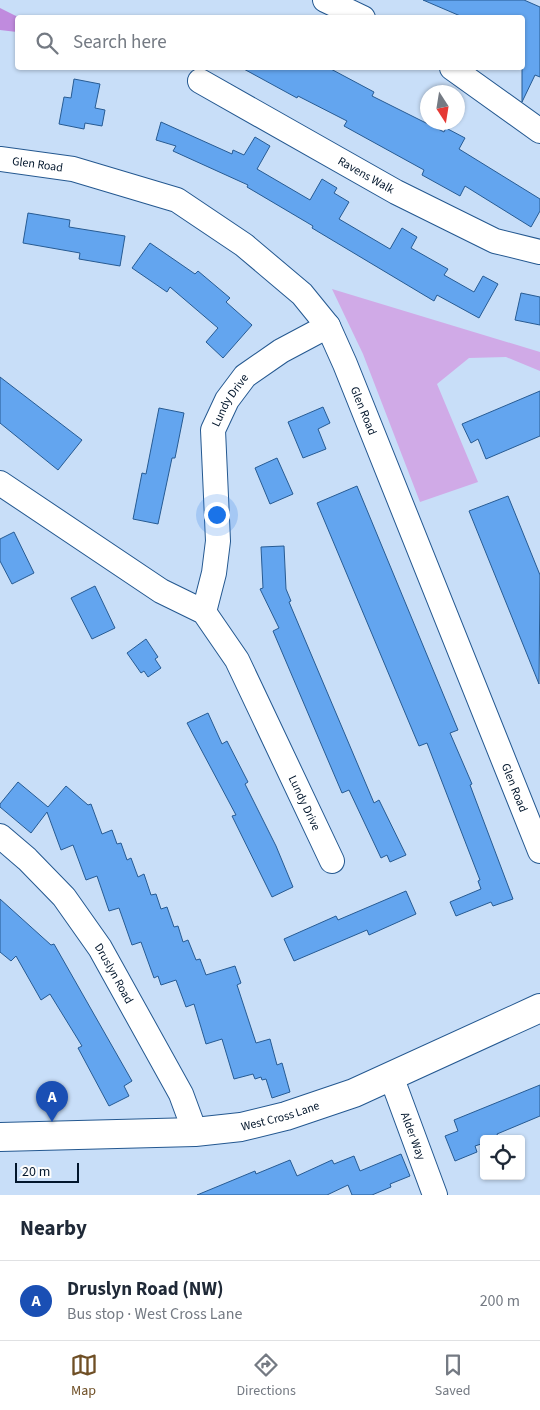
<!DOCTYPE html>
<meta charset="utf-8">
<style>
:root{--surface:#fff;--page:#f6f6f7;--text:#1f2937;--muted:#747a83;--line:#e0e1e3;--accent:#6f4f25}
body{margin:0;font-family:"Source Sans 3",sans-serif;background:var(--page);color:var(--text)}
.controls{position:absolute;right:15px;bottom:15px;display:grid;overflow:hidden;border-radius:5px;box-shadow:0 1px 4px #0004}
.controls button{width:45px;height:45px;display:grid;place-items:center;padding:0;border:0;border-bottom:1px solid var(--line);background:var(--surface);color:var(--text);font:25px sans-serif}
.compass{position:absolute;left:420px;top:85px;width:45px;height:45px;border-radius:50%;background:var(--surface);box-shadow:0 1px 4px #0004;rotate:168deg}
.scale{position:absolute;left:15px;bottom:12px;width:64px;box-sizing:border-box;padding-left:5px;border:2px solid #02162c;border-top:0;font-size:14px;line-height:18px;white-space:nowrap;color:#02162c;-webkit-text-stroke:4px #fcfcfc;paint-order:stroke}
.you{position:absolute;left:216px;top:514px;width:18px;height:18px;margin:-12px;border:4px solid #fff;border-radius:50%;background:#1a73e8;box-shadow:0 0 0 8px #1a73e833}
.badge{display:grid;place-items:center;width:32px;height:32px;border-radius:50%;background:var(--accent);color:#fff;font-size:16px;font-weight:700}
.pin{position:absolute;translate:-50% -41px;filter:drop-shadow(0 1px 2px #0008)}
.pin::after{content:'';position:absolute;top:26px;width:18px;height:15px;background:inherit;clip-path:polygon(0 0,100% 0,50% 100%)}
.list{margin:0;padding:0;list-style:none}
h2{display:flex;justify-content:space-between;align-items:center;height:65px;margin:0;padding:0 20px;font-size:21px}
h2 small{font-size:16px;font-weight:400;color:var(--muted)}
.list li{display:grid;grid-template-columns:32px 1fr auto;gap:15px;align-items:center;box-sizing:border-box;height:80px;padding:0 20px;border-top:1px solid var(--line)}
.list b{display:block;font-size:19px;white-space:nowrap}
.list p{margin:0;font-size:16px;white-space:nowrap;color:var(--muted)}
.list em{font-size:16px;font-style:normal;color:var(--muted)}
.icon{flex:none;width:28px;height:28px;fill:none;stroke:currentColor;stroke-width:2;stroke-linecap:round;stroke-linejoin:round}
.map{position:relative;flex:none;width:540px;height:1195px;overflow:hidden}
.search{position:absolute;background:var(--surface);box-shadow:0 1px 4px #0004;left:15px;right:15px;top:15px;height:55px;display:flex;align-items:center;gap:12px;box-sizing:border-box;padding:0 18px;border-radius:5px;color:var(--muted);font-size:19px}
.sheet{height:145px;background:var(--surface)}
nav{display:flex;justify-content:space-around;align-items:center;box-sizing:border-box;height:70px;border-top:1px solid var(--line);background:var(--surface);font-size:14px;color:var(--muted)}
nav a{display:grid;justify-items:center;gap:2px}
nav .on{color:var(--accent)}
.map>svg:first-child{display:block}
</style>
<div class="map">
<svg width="540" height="1195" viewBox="0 0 540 1195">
<rect width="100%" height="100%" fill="#c8def8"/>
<path fill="#d0aae7" d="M332 289 540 352V371L506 357 469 358 437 384 478 482 420 502 363 354Z"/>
<path fill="#c08bde" d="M0 8 18 17 17 32 0 30Z"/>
<path fill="#63a5ef" stroke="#275b93" d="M423 0H524L540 7V77L535 75 522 102V18H465Z
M242 68H329L374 92 372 96 444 132 446 128 465 138 459 149 540 199V211L531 227 465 186 460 196 422 175 424 170 344 126 347 121 298 96 297 98Z
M74 79 100 84 95 108 105 110 102 126 85 123 84 129 59 124 64 97 71 98Z
M161 122 232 154 233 150 244 155 255 137 270 146 257 169 310 200 322 179 337 188 334 193 349 202 339 219 390 249 402 228 417 237 411 248 448 269 444 275 474 292 483 276 498 284 479 318 437 295 434 301 312 228 313 226 247 187 248 185 173 151 176 146 156 140Z
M28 213 70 220 69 227 125 236 120 266 79 259 80 253 23 243Z
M150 243 195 274 198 271 230 298 226 302 252 325 223 358 206 342 218 328 170 287 167 292 132 268Z
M521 293 540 297V325L515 320Z
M0 377 82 440 58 470 0 423Z
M540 391V436L486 459 478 439 471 443 462 424Z
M323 407 330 423 318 429 326 449 303 458 288 422Z
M159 408 184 413 175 458H172L158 524 133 519 142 473 146 474Z
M277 458 293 494 270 504 255 468Z
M357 486 458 730 450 733 472 784 470 785 513 899 493 906 491 902 456 916 450 902 481 889 478 881 480 880 427 743 419 746 317 503Z
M508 496 540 575 539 684 469 511Z
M14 532 34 573 12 584 0 561V539Z
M284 546 286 589 291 601 289 602 374 803 379 800 406 855 390 862 387 855 381 858 349 790 342 793 273 631 279 628 260 589 263 588 261 547Z
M95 586 115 628 92 639 71 598Z
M146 639 158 657 155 659 161 668 148 677 144 671 141 673 127 653Z
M208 713 222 744 227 741 248 782 245 784 276 846 293 887 272 897 232 816 236 815 187 723Z
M18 782 48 807 66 786 88 805 91 804 102 834 112 830 117 844 121 843 127 860 131 858 138 877 144 874 151 895 156 894 161 909 167 907 174 927 178 926 183 942 188 940 196 960 200 959 206 975 235 966 241 983 237 985 256 1043 270 1039 277 1065 282 1063 290 1092 272 1098 266 1079 262 1080 261 1077 255 1079 253 1074 234 1079 222 1039 206 1044 194 1004 186 1007 176 980 161 985 158 976 154 978 141 942 132 945 119 908 109 911 97 876 86 880 73 845 61 850 47 812 31 833 0 807V804Z
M406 891 416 914 369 935 367 930 294 961 284 939 336 916 338 920Z
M0 899 51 945 54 944 132 1081 124 1086 129 1096 109 1106 78 1048 82 1046 50 994 41 1000 16 956 11 961 0 952Z
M540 1085V1116L497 1134 498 1137 484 1139V1143L475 1146 477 1152 455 1161 445 1136 458 1131 454 1120Z
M401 1154 410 1176 390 1184 391 1187 372 1195H352L348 1185 327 1195H197L255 1171 256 1174 290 1160 297 1176 332 1160 334 1164 354 1156 360 1171Z"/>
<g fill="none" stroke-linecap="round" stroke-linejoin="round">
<defs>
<g id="street">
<path d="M325 0 363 18"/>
<path d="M452 68 540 131"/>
<path id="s1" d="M200 81 396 192 495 241 540 252"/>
<path id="s2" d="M0 159 73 169 177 200 244 245 302 294 328 326 345 364 540 851"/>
<path id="s3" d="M0 483 161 591 204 612 237 660 332 861"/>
<path id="s4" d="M204 612 214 573 218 541 213 430 227 400 245 376 281 351 328 326"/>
<path id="s5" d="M0 836 27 859 64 897 100 948 181 1094 195 1132"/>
<path id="s6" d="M391 1076 435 1195"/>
</g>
<g id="secondary">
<path id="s7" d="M0 1137 195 1132 241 1127 286 1116 354 1093 540 1008"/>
</g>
</defs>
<use href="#street" stroke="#245890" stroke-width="26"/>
<use href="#secondary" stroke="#245890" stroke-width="30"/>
<use href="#street" stroke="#fff" stroke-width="24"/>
<use href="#secondary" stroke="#fff" stroke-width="28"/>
</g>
<g text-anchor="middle" stroke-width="4" stroke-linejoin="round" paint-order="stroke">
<g font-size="12" fill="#02162c" stroke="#fcfcfc">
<text dy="4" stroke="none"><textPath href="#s2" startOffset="38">Glen Road</textPath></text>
<text dy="4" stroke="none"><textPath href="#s1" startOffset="191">Ravens Walk</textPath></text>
<text dy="4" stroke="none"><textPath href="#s4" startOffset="218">Lundy Drive</textPath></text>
<text dy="4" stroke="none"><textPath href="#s2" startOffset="472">Glen Road</textPath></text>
<text dy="4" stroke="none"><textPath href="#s2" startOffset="878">Glen Road</textPath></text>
<text dy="4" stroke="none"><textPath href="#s3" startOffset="458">Lundy Drive</textPath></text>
<text dy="4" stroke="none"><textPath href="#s5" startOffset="180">Druslyn Road</textPath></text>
<text dy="4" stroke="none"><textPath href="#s7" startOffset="282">West Cross Lane</textPath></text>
<text dy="4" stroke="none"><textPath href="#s6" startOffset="64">Alder Way</textPath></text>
</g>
</g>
</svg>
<div class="controls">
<button><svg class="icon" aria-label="locate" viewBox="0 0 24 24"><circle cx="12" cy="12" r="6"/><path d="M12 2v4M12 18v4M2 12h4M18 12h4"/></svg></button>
</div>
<svg class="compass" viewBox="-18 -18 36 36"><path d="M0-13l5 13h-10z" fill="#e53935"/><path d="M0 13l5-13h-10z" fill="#747a83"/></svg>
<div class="scale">20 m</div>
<div class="you"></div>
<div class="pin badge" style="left:52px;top:1122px;background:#1a4fb4">A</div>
<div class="search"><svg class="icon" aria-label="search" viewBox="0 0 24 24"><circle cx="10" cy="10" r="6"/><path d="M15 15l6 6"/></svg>Search here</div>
</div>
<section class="sheet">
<h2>Nearby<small></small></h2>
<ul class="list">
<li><span class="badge" style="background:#1a4fb4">A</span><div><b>Druslyn Road (NW)</b><p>Bus stop · West Cross Lane</p></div><em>200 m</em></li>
</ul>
</section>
<nav>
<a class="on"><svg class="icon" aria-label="map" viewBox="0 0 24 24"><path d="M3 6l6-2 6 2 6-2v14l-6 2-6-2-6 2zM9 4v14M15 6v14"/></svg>Map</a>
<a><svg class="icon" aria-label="directions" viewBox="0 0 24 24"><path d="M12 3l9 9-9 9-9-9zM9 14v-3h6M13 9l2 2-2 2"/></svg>Directions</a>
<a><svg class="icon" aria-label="saved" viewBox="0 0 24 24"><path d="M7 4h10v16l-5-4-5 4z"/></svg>Saved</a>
</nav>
